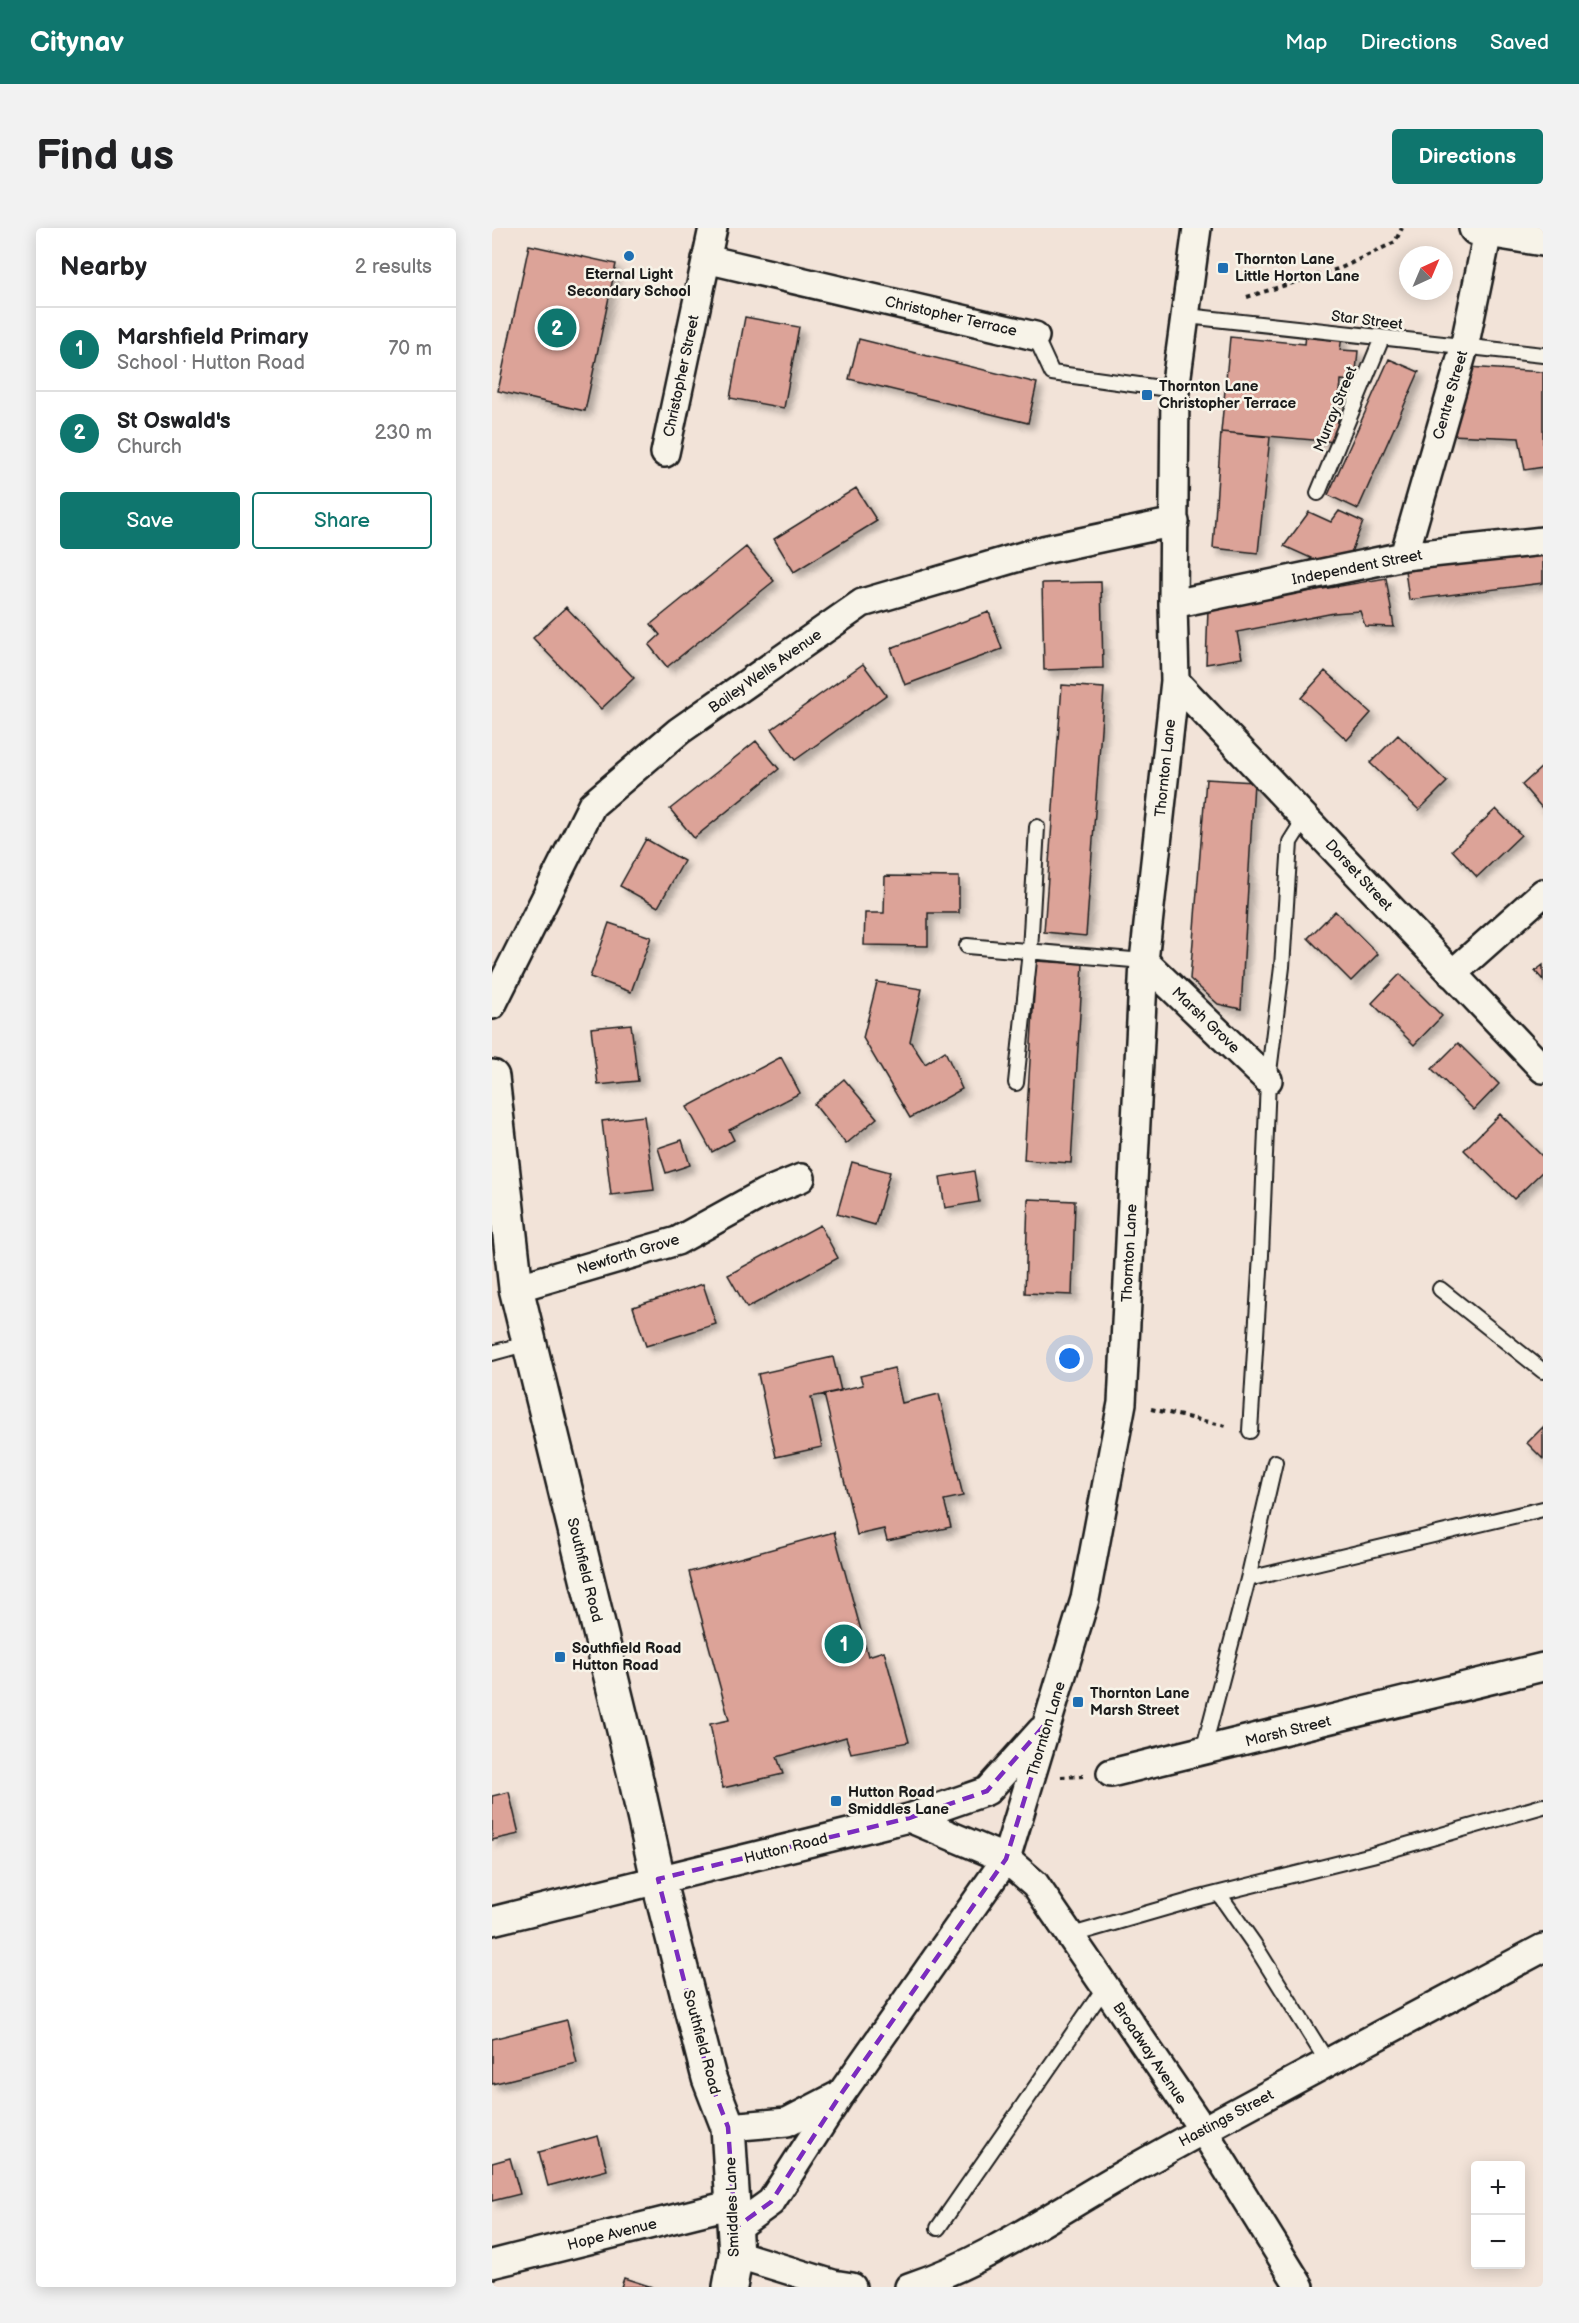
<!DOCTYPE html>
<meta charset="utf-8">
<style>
:root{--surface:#fff;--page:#f2f2f2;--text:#202124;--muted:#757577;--line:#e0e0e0;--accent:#0f766e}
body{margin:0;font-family:"Balsamiq Sans",sans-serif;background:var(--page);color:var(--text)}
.controls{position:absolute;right:18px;bottom:18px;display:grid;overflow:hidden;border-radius:6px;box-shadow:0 3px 15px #0003}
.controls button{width:54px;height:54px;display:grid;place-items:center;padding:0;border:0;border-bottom:2px solid var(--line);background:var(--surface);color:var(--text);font:30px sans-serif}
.compass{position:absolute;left:907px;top:18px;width:54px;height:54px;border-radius:50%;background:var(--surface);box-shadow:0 3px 15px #0003;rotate:44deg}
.you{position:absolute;left:578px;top:1131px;width:21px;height:21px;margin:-15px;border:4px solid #fff;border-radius:50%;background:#1a73e8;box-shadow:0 0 0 9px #1a73e833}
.badge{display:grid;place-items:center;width:39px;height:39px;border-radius:50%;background:var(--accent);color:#fff;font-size:20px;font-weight:700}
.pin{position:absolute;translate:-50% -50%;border:3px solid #fff;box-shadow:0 2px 6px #0006}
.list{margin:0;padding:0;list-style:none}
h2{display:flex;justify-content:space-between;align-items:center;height:78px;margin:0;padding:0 24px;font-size:26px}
h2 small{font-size:20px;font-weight:400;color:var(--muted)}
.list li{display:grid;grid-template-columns:39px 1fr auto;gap:18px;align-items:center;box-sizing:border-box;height:84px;padding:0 24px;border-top:2px solid var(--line)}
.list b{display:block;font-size:22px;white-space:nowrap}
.list p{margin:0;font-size:20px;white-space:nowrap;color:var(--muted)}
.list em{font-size:20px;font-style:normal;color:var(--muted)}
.actions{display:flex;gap:12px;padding:18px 24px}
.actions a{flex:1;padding:14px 0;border:2px solid var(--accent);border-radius:6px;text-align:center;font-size:21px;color:var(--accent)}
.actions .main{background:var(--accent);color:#fff}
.map{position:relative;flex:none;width:1051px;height:2059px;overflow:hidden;border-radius:6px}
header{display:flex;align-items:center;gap:36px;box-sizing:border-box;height:84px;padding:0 30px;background:var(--accent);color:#fff}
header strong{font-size:28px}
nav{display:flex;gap:33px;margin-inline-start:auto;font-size:21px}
.intro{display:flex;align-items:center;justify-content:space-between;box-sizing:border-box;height:144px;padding:0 36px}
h1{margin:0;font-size:42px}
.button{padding:15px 27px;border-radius:6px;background:var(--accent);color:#fff;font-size:21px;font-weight:700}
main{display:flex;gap:36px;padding:0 36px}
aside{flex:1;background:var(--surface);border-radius:6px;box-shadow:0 3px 15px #0003}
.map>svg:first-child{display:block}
</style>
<header>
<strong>Citynav</strong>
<nav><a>Map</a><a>Directions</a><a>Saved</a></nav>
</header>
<div class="intro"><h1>Find us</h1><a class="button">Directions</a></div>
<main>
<aside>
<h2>Nearby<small>2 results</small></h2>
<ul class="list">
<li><span class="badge">1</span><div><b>Marshfield Primary</b><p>School · Hutton Road</p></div><em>70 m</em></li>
<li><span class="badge">2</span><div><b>St Oswald's</b><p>Church</p></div><em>230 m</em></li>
</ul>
<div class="actions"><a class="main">Save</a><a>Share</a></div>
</aside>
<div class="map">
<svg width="1051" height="2059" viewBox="0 0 1051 2059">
<defs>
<filter id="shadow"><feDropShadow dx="5.5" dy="5.5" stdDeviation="3" flood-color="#0004"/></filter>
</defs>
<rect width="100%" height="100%" fill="#f2e3d8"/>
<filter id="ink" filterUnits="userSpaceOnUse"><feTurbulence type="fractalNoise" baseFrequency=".0167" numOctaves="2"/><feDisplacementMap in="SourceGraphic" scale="12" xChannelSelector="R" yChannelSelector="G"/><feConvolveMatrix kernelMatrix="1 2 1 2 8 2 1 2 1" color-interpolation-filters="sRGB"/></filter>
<g filter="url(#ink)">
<path fill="#dca398" stroke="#1c1c1c" stroke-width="1.5" filter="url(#shadow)" d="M37 17 124 36 93 183 6 163Z
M253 89 307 99 292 180 238 170Z
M814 106 850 109 848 122 866 123 863 153 849 152 844 214 729 204 738 109 813 116Z
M367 111 545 155 536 195 357 151Z
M897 131 927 144 866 281 836 267Z
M976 139 1051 144V239L1033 242 1027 210 959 207Z
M729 204 778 209 766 325 721 320Z
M364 260 385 293 302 344 282 311Z
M847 283 871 294 856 332 812 341 819 330 792 318 817 284 839 294Z
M254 319 282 353 175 439 157 417 168 407 159 396Z
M1051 325V355L917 372 913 342Z
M894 350 902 399 873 398 868 383 842 385 745 404 750 430 714 436 716 381Z
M609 354 611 440 552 442 550 355Z
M74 379 142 450 109 481 41 410Z
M497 384 510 421 413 457 399 420Z
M371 436 394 467 303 532 280 501Z
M833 443 879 485 855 512 809 470Z
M570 457 612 460 594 708 552 704Z
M906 507 955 554 927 582 878 535Z
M264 513 287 541 202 610 178 581Z
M1051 538V581L1030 557Z
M714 551 762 554 749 781 726 776 698 751Z
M1004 581 1029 607 985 649 960 622Z
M154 611 192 633 166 679 128 658Z
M393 648 467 649V685H436V718L372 717 373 685H392Z
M843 683 886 726 859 753 816 710Z
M117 695 159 709 139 764 98 749Z
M544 733 591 736 579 935 532 932Z
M1051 737V752L1043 743Z
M908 746 950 788 922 817 880 775Z
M385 754 430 761 418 813 433 836 453 823 470 861 418 890 371 810Z
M139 796 146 853 106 857 99 800Z
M966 815 1007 856 982 882 940 841Z
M289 829 308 865 237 902 242 912 220 924 195 879Z
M352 851 385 890 354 916 322 876Z
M1008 886 1051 929V943L1022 971 972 922Z
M152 888 162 962 119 967 110 893Z
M190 912 198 937 174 945 166 920Z
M360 934 398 944 383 997 345 986Z
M482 943 487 974 453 980 448 949Z
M536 971 583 973 580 1067 533 1065Z
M328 997 346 1030 255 1080 236 1047Z
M211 1056 224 1096 154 1118 141 1079Z
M341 1129 349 1163 319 1169 330 1219 284 1229 266 1146Z
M402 1140 410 1175 447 1166 471 1268 452 1272 459 1299 395 1313 392 1301 365 1307 332 1166 371 1157 368 1148Z
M1051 1199V1231L1035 1215Z
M342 1304 376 1428 392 1423 417 1514 359 1525 354 1509 285 1529 291 1546 231 1560 218 1496 237 1492 197 1344Z
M17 1564 27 1606 0 1612V1568Z
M75 1792 85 1835 0 1856V1811Z
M106 1908 115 1942 56 1958 47 1924Z
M18 1930 28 1966 0 1973V1935Z
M132 2050 160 2059H129Z"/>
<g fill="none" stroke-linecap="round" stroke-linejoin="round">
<defs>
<path id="service" d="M695 88 1051 127
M543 108 560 145 683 162
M826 265 890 110
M475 718 652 733
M524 855 538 723 545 599
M948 1061 1051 1143
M0 1125 37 1115
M758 1203 769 1027 776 852 790 739 798 614 813 590
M756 1351 1051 1281
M711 1523 756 1351 783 1234
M727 1666 762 1716 836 1835
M580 1707 708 1670 880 1627 1051 1578
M446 2000 613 1759"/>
<path id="minor" d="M214 31 543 108
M173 225 221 0
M912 328 972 120 996 4
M681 376 912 328 1051 313
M683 453 1051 841
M652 733 776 852
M960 746 1051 665
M0 777 100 577 187 503 370 375 551 322 683 294
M24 1060 185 1013 272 965 309 950
M619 1545 1051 1439
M417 1590 514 1631 543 1656 711 1902 808 2059
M0 1693 417 1590 495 1563 549 1503
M236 1899 295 1894 349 1866 514 1631 593 1371 630 1175 652 733 683 453 681 376 683 162 705 0
M243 2000 279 1974 348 1867
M244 2026 341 2056 360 2059
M0 2036 241 1976
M417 2059C499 2032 571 1979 646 1938 780 1863 916 1792 1051 1720"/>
<path id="tertiary" d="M984 0 1051 11"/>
<path id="primary" d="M0 849 24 1060 142 1543 166 1651 217 1850 236 1899 244 2026 238 2059"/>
</defs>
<use href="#service" stroke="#1c1c1c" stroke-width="18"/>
<use href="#minor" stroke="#1c1c1c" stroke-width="32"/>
<use href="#tertiary" stroke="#1c1c1c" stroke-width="38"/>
<use href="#primary" stroke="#1c1c1c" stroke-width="38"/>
<path stroke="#1c1c1c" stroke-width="4" stroke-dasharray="4.5 4.5" stroke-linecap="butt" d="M755 69 849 40 903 14 910 0
M659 1181 734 1198
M569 1549 591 1548"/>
<use href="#service" stroke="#f7f3e8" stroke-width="14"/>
<use href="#minor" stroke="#f7f3e8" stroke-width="27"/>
<use href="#tertiary" stroke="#f7f3e8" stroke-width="33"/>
<use href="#primary" stroke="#f7f3e8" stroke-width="33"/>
</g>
</g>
<path fill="none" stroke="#7b2cbf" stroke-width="4.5" stroke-dasharray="12 8" stroke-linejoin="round" d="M557 1492 514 1631 349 1866 279 1974 243 2000 236 1899 217 1850 166 1651 417 1590 495 1563Z"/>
<g fill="#1f6fb2" stroke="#f7f3e8" stroke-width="2">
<circle cx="137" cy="28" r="6"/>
<rect x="725" y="34" width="12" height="12" rx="3"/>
<rect x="649" y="161" width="12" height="12" rx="3"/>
<rect x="62" y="1423" width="12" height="12" rx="3"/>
<rect x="580" y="1468" width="12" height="12" rx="3"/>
<rect x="338" y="1567" width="12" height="12" rx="3"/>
</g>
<g text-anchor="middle" stroke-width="5" stroke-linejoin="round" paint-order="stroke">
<g font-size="15" font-weight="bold" fill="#1c1c1c" stroke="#f7f3e8" text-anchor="start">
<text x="743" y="36">Thornton Lane<tspan x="743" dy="17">Little Horton Lane</tspan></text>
<text x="137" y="51" text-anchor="middle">Eternal Light<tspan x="137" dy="17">Secondary School</tspan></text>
<text x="667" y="163">Thornton Lane<tspan x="667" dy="17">Christopher Terrace</tspan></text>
<text x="80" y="1425">Southfield Road<tspan x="80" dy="17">Hutton Road</tspan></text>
<text x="598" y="1470">Thornton Lane<tspan x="598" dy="17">Marsh Street</tspan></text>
<text x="356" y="1569">Hutton Road<tspan x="356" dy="17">Smiddles Lane</tspan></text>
</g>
<g font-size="15" fill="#1c1c1c" stroke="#f7f3e8">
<text transform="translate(459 88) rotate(13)" y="5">Christopher Terrace</text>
<text transform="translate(875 92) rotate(7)" y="5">Star Street</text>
<text transform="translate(189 148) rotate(-78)" y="5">Christopher Street</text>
<text transform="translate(958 167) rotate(-74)" y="5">Centre Street</text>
<text transform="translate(843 181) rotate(-68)" y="5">Murray Street</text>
<text transform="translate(865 339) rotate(-11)" y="5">Independent Street</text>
<text transform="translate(273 443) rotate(-35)" y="5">Bailey Wells Avenue</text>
<text transform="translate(673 540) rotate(-84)" y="5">Thornton Lane</text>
<text transform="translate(867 647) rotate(47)" y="5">Dorset Street</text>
<text transform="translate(714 792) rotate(44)" y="5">Marsh Grove</text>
<text transform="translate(637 1025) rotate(-87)" y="5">Thornton Lane</text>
<text transform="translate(136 1026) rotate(-17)" y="5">Newforth Grove</text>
<text transform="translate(93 1342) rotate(76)" y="5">Southfield Road</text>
<text transform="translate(554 1501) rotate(-73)" y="5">Thornton Lane</text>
<text transform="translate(796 1503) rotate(-14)" y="5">Marsh Street</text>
<text transform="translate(294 1620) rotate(-14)" y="5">Hutton Road</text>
<text transform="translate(210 1814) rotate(75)" y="5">Southfield Road</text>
<text transform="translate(658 1825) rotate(56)" y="5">Broadway Avenue</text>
<text transform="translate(734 1890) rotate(-28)" y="5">Hastings Street</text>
<text transform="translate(240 1979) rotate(-92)" y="5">Smiddles Lane</text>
<text transform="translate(120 2006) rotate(-14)" y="5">Hope Avenue</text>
</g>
</g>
</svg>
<div class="controls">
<button>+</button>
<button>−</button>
</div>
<svg class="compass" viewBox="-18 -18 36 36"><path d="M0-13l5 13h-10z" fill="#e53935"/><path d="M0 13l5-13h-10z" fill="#757577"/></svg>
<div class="you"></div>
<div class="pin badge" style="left:352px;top:1416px">1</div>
<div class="pin badge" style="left:65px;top:100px">2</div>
</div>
</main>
